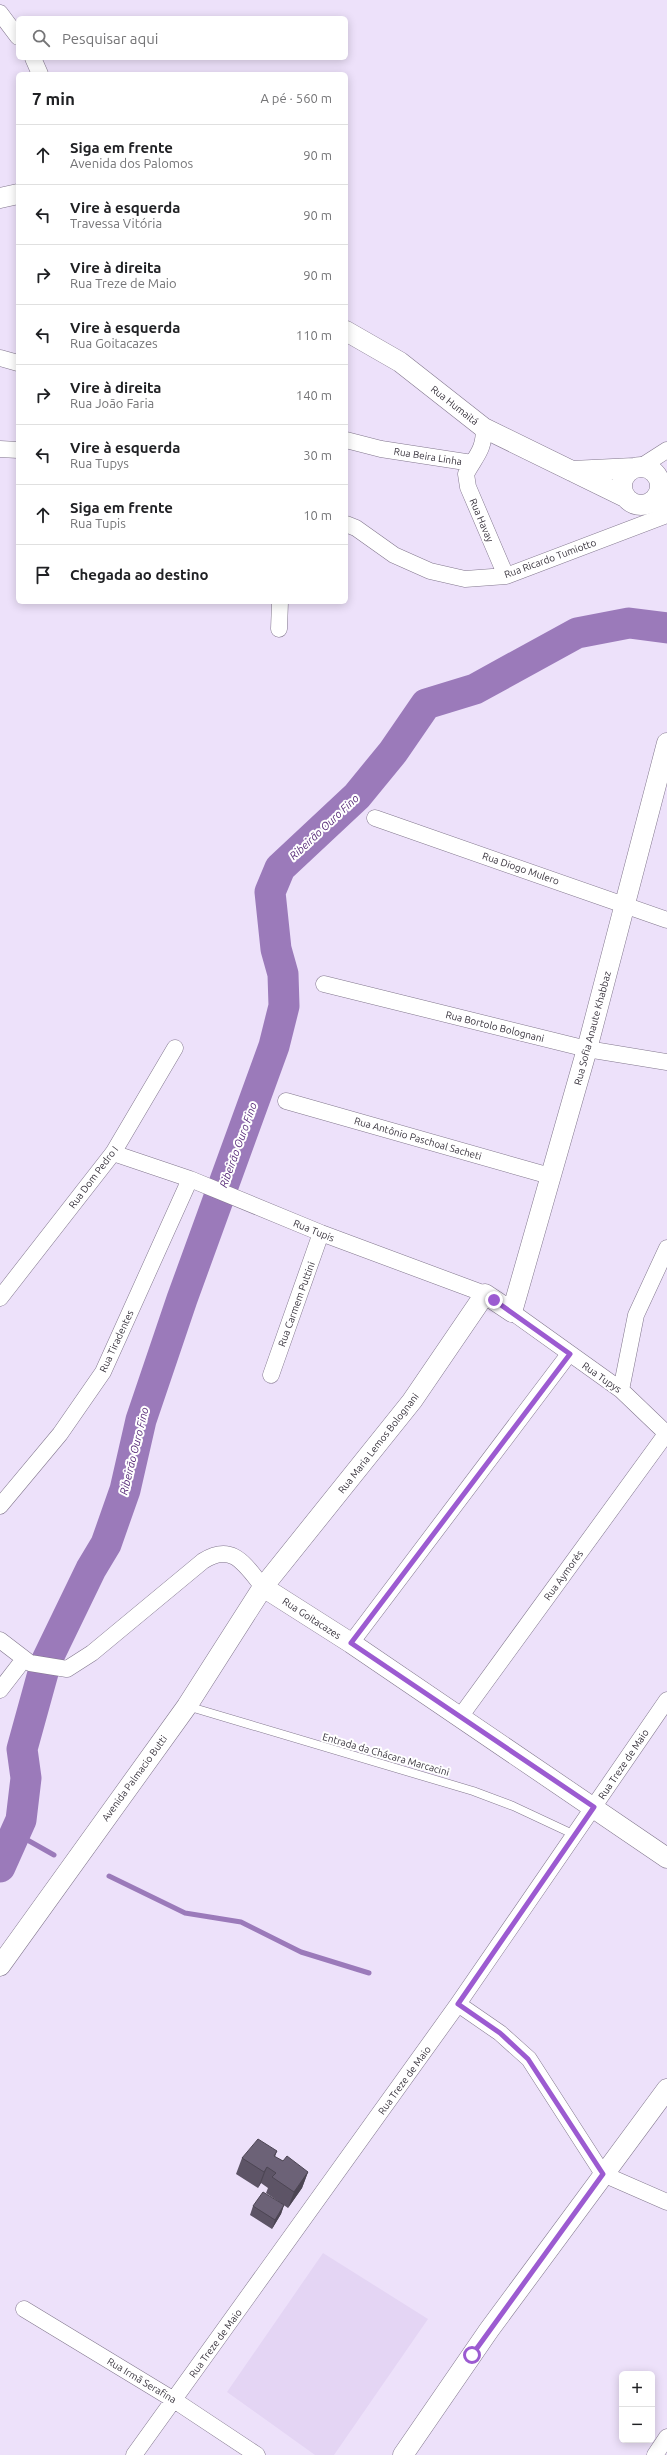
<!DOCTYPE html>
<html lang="pt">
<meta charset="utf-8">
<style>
:root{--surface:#fff;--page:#f2f2f2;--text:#202124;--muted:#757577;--line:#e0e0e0}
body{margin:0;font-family:Ubuntu,sans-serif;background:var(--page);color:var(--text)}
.controls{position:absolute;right:12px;bottom:12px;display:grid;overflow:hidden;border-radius:6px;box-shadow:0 2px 10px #0003}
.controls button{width:36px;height:36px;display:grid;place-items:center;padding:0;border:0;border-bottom:1px solid var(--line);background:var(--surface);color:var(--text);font:20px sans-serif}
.stop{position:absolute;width:12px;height:12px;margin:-9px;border:3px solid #9c5bd1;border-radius:50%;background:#fff}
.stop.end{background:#9c5bd1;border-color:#fff;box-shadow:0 1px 4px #0008}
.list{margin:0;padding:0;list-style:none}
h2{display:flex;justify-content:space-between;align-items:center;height:52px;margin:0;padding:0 16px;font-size:17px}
h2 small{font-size:13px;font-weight:400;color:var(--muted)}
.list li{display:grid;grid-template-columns:26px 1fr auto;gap:12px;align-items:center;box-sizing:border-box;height:60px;padding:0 16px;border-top:1px solid var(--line)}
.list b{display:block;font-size:15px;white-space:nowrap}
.list p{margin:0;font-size:13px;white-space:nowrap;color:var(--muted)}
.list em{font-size:13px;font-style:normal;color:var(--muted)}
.icon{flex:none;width:22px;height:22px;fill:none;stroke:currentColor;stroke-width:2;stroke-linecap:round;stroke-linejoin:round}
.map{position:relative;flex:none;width:667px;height:2455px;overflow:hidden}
.search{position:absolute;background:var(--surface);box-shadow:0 2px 10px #0003;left:16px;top:16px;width:332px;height:44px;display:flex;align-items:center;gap:10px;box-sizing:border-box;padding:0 14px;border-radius:6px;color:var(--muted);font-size:15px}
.panel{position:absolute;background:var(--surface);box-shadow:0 2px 10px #0003;left:16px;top:72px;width:332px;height:532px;border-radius:6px}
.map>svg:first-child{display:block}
</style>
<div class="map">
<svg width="667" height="2455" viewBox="0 0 667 2455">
<rect width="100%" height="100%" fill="#ede1fa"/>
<path fill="#e4d5f4" d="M323 2253 428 2319 334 2455H315L227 2392Z"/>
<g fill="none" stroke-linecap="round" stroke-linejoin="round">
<path stroke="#9b7aba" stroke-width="5" d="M15 1833 54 1855
M109 1876 185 1913 241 1922 301 1952 369 1973"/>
<path stroke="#9b7aba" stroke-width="31" d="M0 1867 21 1820 26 1778 22 1749 46 1662 91 1569 106 1544 125 1490 141 1420 182 1299 274 1046 284 1006 283 974 276 949 270 892 280 868 357 796 393 752 426 704 475 689 577 633 629 623 667 628"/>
<defs>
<path id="service" d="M187 1706 473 1791 513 1806 575 1835"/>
<path id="minor" d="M0 13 18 37
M33 58 40 74
M0 358 18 363
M484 428C484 451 476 455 466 474L468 487 506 576
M346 440 381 449 472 463
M0 449 18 450
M642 466 667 450
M346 524 356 528 394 555 430 571 465 579 506 576 667 515
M279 629 280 602
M375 818 667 920
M324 984 587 1049 667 1062
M286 1101 550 1176
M113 1153 190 1179 321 1233 485 1294
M0 1298 113 1153 175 1048
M512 1312 621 1390 667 1434
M271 1375 321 1233
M621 1390 636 1315 667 1248
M0 1506 60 1434 103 1372 190 1179
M0 1640 30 1663 67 1669 92 1653 203 1561C233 1542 245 1565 263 1587
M351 1643 569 1354
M0 1690 24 1659
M460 1717 666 1434
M458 2004 500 2033 529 2059 603 2174 667 2202
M24 2309 174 2400 257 2455
M134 2455 458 2004 667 1700
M655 2455 667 2437"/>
<path id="tertiary" d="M0 198 18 194
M346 331 400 362 484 428 625 497
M622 486a19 19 0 1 1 38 0a19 19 0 1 1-38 0Z
M572 471 634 468
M655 499 667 511
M263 1587 351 1643 667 1858
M0 1966 187 1706 263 1587 412 1401 485 1294 512 1312 587 1049 667 743
M403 2455 489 2330 667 2089"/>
</defs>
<use href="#service" stroke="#82778d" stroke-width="9"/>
<use href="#minor" stroke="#82778d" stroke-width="17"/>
<use href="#tertiary" stroke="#82778d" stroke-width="21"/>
<use href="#service" stroke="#fff" stroke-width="8"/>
<use href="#minor" stroke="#fff" stroke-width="16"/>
<use href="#tertiary" stroke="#fff" stroke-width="20"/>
</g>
<path fill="#5d5466" d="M277 2151 275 2157 283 2161 308 2172 302 2188 288 2208 266 2193 268 2188 261 2183 258 2188 236 2174 242 2158Z
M284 2205 281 2214 272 2229 250 2215 253 2206Z"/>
<path fill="#4c4553" d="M267 2167 261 2183 258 2188 264 2172Z
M308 2172 302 2188 288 2208 294 2192Z
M284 2205 281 2214 272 2229 275 2220Z"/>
<path fill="#6c6277" stroke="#4c4553" d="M258 2139 277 2151 274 2156 283 2161 287 2156 308 2172 294 2192 272 2177 276 2173 267 2167 264 2172 242 2158Z
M263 2192 284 2205 275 2220 253 2206Z"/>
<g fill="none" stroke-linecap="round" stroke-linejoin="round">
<path stroke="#9c5bd1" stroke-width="5" d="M472 2355 603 2174 528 2059 500 2033 458 2004 594 1807 351 1643 570 1354 494 1300"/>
</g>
<g text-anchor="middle" stroke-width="4" stroke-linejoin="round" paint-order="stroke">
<g font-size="10" fill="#38333d" stroke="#fff">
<text transform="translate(455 405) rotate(38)" y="4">Rua Humaitá</text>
<text transform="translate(428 456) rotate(9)" y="4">Rua Beira Linha</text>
<text transform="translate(482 520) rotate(67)" y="4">Rua Havay</text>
<text transform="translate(550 558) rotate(-20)" y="4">Rua Ricardo Tumiotto</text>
<text transform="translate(521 868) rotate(19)" y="4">Rua Diogo Mulero</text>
<text transform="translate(495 1026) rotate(14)" y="4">Rua Bortolo Bolognani</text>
<text transform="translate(592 1028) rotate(-75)" y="4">Rua Sofia Anaute Khabbaz</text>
<text transform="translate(418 1138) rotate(16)" y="4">Rua Antônio Paschoal Sacheti</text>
<text transform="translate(93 1177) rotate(-53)" y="4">Rua Dom Pedro I</text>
<text transform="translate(314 1230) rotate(22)" y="4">Rua Tupis</text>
<text transform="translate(296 1304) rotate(-70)" y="4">Rua Carmem Puttini</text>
<text transform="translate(116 1341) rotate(-65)" y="4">Rua Tiradentes</text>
<text transform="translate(602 1377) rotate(35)" y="4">Rua Tupys</text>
<text transform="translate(378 1443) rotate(-52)" y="4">Rua Maria Lemos Bolognani</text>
<text transform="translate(563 1575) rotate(-54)" y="4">Rua Aymorés</text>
<text transform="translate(312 1618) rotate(33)" y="4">Rua Goitacazes</text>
<text transform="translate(386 1754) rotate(16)" y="4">Entrada da Chácara Marcacini</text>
<text transform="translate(623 1764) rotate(-56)" y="4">Rua Treze de Maio</text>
<text transform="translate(134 1778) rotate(-54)" y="4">Avenida Palmacio Butti</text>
<text transform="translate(404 2080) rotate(-54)" y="4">Rua Treze de Maio</text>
<text transform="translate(215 2343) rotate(-54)" y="4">Rua Treze de Maio</text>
<text transform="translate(142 2380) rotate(31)" y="4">Rua Irmã Serafina</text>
</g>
<g font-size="11" font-style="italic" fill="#592d7a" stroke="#fff">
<text transform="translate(324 827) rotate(-43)" y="4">Ribeirão Ouro Fino</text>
<text transform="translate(238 1145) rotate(-70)" y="4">Ribeirão Ouro Fino</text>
<text transform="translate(134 1451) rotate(-76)" y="4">Ribeirão Ouro Fino</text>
</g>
</g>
</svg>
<div class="controls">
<button>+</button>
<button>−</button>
</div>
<div class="stop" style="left:472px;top:2355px"></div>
<div class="stop end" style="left:494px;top:1300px"></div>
<div class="search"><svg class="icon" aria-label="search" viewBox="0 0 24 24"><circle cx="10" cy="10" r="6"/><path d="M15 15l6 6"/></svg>Pesquisar aqui</div>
<section class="panel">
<h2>7 min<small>A pé · 560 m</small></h2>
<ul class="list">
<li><svg class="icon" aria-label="ahead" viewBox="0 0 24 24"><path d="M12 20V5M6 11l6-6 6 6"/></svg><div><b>Siga em frente</b><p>Avenida dos Palomos</p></div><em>90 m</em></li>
<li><svg class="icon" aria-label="left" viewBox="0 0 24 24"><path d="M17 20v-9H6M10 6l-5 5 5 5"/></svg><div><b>Vire à esquerda</b><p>Travessa Vitória</p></div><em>90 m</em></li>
<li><svg class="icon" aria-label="right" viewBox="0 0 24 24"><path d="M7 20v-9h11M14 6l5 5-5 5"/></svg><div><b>Vire à direita</b><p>Rua Treze de Maio</p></div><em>90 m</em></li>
<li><svg class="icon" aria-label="left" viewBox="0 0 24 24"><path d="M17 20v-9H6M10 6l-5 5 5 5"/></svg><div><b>Vire à esquerda</b><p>Rua Goitacazes</p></div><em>110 m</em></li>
<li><svg class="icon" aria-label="right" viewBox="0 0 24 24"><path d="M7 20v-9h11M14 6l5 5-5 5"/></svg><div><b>Vire à direita</b><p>Rua João Faria</p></div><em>140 m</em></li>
<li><svg class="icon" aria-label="left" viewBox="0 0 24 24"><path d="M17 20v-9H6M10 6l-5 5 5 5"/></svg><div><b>Vire à esquerda</b><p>Rua Tupys</p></div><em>30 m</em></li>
<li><svg class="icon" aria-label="ahead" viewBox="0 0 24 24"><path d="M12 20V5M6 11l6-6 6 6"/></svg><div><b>Siga em frente</b><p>Rua Tupis</p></div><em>10 m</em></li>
<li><svg class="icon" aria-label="arrive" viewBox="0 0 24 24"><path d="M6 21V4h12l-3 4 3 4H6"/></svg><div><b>Chegada ao destino</b></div></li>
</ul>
</section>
</div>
